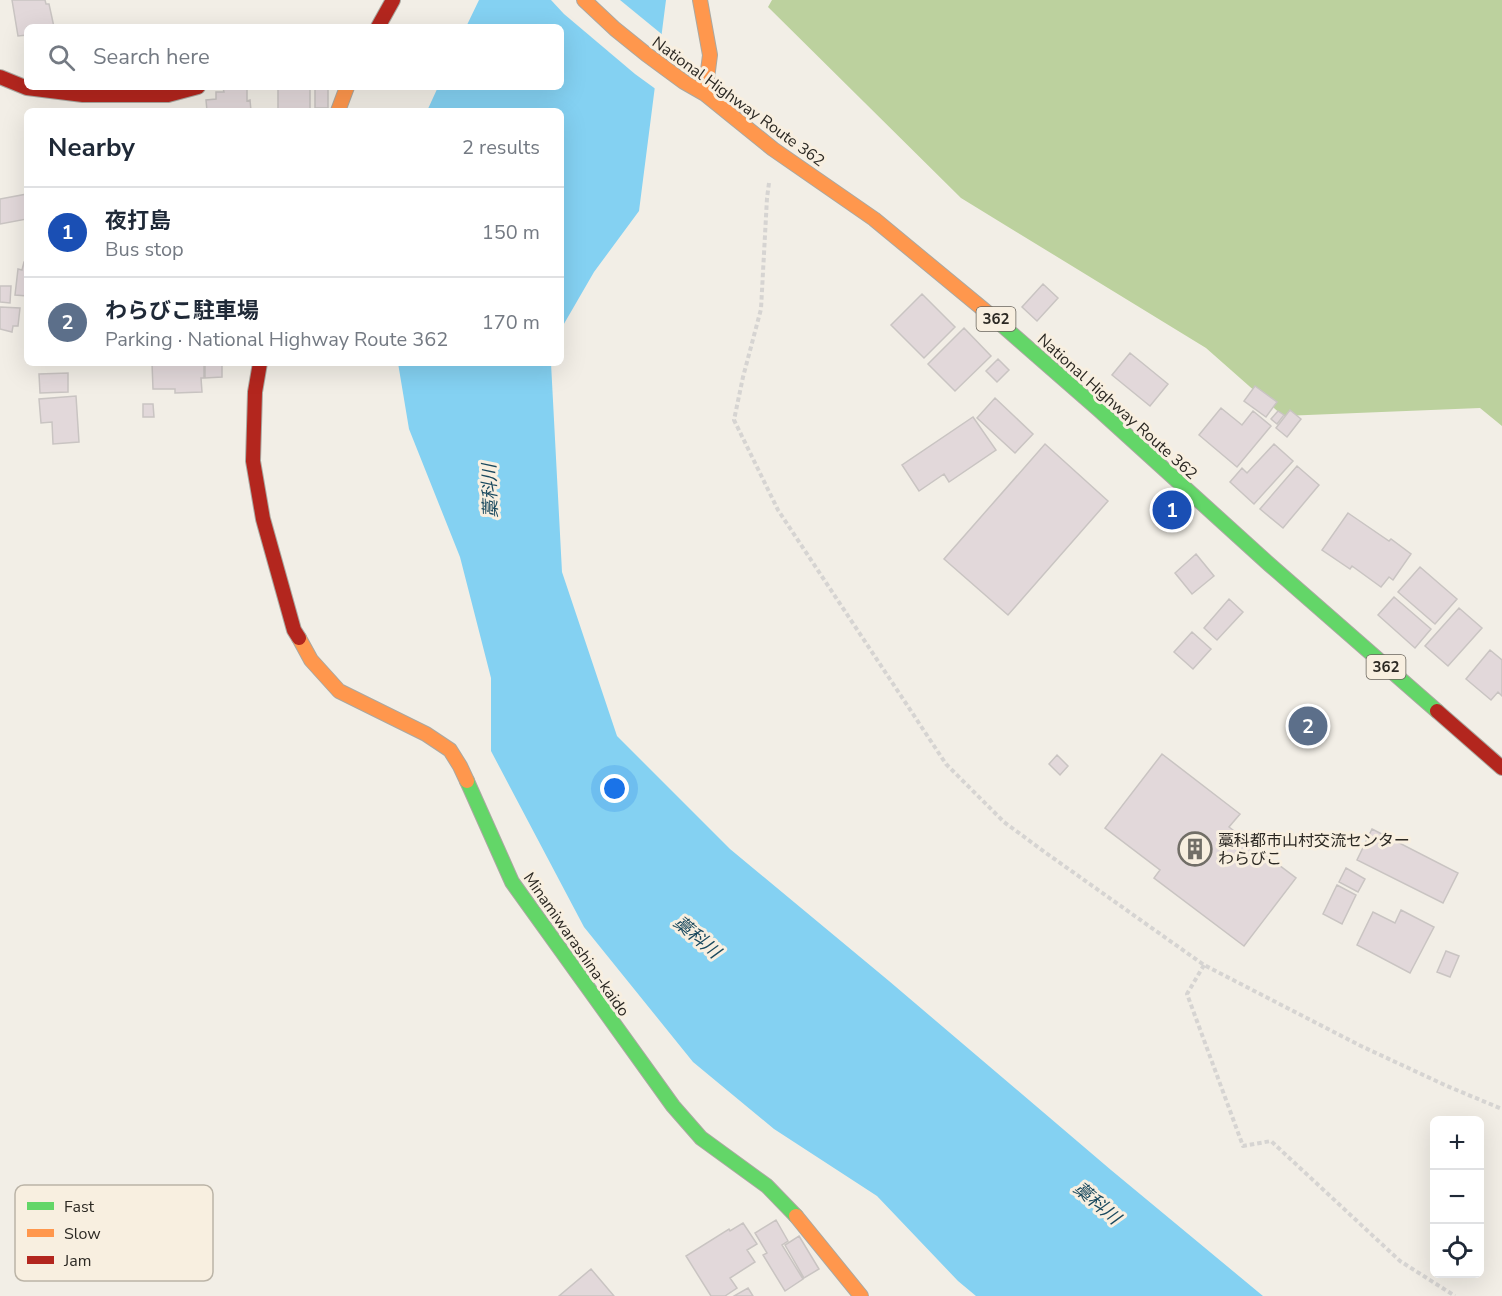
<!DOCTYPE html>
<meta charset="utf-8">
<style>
:root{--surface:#fff;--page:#f2f2f3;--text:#1f2937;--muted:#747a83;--line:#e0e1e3;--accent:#111827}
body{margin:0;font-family:"Nunito Sans","Noto Sans JP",sans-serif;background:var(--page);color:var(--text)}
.controls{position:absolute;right:18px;bottom:18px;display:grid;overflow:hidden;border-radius:9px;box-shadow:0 6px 24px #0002}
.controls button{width:54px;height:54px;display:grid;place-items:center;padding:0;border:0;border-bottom:2px solid var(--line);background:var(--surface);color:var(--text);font:30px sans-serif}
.you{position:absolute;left:615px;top:789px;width:21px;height:21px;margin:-15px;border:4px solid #fff;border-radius:50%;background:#1a73e8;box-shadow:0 0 0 9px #1a73e833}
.badge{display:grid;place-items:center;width:39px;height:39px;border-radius:50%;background:var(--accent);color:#fff;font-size:20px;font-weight:700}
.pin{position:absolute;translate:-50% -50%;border:3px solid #fff;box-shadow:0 2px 6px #0006}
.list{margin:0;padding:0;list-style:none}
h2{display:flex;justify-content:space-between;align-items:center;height:78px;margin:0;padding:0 24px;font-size:26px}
h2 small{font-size:20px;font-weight:400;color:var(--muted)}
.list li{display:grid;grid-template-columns:39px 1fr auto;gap:18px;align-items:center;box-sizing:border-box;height:90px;padding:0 24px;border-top:2px solid var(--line)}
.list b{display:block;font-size:22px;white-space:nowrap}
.list p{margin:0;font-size:20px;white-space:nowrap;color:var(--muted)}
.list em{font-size:20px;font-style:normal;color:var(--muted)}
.icon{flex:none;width:33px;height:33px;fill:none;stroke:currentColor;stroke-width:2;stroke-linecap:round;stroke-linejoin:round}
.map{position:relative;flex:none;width:1502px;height:1296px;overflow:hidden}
.search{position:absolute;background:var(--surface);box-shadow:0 6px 24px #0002;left:24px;top:24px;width:540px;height:66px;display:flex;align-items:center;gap:15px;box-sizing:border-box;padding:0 21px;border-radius:9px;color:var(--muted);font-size:22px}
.panel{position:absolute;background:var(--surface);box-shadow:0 6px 24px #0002;left:24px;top:108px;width:540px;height:258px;border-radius:9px}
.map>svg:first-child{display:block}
</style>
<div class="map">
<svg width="1502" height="1296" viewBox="0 0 1502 1296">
<rect width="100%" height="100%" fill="#f2eee6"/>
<path fill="#bcd19e" d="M772 0H1502V426L1480 408 1283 416 1206 348 961 198 768 7Z"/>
<path fill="#84d1f2" d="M479 0H666L639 211 594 272 561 329V111H427L438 87H561V27H466Z
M398 363H551L562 572 617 736 730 849 889 981 1111 1170 1263 1296H976L958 1281 877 1196 774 1129 693 1062 584 927 491 751V678L460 557 409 429Z"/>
<path fill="#f2eee6" d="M551 0H620L664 36 657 90 635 74 564 14Z"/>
<path fill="#e2d8da" stroke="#c9c4c2" stroke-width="1.5" d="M12 0H45L46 4H49L54 27H27V35L18 36Z
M247 87V101L250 100 251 111H207L206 100 216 99V92H224L223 88Z
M278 87H310V111H278Z
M315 88H328V108H315Z
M27 194V219L0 224V199Z
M24 262H27V296L15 295 18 269 22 270Z
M1043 284 1058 298 1037 321 1022 307Z
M0 286H11L10 303 0 302Z
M922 294 955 327 924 358 891 325Z
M0 307 20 308 18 326H13L12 332 0 329Z
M964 328 991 356 955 391 928 364Z
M1130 353 1168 384 1150 406 1112 375Z
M998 359 1009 370 997 382 986 371Z
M152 363H204V378H201L202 392 175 393V389H153Z
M205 363H222V377L205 378Z
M68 373V392L40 393 39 374Z
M1255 386 1277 402 1266 417 1244 401Z
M76 396 79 442 53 444 52 422 41 423 39 399Z
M995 398 1033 434 1015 453 977 418Z
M143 404H153L154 417H143Z
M1221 408 1242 425 1253 411 1271 426 1237 467 1199 435Z
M1290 410 1301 419 1287 437 1276 428Z
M1278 411 1284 415 1277 424 1271 419Z
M973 417 996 450 949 482 944 474 919 491 902 465Z
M1045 444 1108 501 1008 615 944 559Z
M1274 444 1293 461 1254 504 1230 482 1242 468 1247 473Z
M1297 466 1319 485 1283 528 1260 509Z
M1348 513 1389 541 1391 539 1411 554 1393 580 1389 577 1381 587 1352 566 1350 569 1322 550Z
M1196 554 1214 576 1192 594 1175 573Z
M1420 567 1457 599 1435 624 1398 592Z
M1394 597 1431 629 1415 648 1378 615Z
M1229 599 1243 612 1217 640 1204 628Z
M1459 608 1482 628 1448 666 1425 646Z
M1192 632 1211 649 1193 669 1174 652Z
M1490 650 1502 660V696L1498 692 1491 700 1466 679Z
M1162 754 1240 814 1229 827 1296 878 1244 946 1154 878 1160 870 1105 828Z
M1057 755 1068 766 1060 775 1049 764Z
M1372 829 1458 873 1443 903 1357 860Z
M1346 868 1365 879 1358 892 1339 882Z
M1337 885 1356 895 1342 924 1323 914Z
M1401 910 1434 927 1410 973 1357 945 1373 912 1395 923Z
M1446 951 1459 956 1450 977 1437 972Z
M776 1220 788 1241 782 1245 803 1279 785 1291 763 1255 767 1253 755 1233Z
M743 1223 757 1244 747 1250 755 1262 730 1278 737 1288 725 1296H711L686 1256 729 1229 730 1231Z
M799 1236 819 1269 804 1278 785 1245Z
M591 1269 614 1296H559Z
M748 1288 753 1296H734Z"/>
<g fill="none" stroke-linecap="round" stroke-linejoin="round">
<defs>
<path id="fast" d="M995 319 1098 409 1270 565 1437 711
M467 781 512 882 673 1106 701 1138 767 1186 796 1216"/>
<path id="slow" d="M584 0 615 29 646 54 684 82 705 94 773 149 874 219 995 319
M700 0 710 55 705 94
M338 111 347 87
M299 638 311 660 339 691 426 734 450 750 460 766 467 781
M796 1216 861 1296"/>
<path id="jam" d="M378 27 393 0
M0 77 27 88 83 95H168L198 87
M260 363 255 392 253 461 263 519 294 630 299 638
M1437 711 1502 768"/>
</defs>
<use href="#fast" stroke="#aaa8a1" stroke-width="16"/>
<use href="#slow" stroke="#aaa8a1" stroke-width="16"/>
<use href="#jam" stroke="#aaa8a1" stroke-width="16"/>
<path stroke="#d6d4d2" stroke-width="4" stroke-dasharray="4.5 3" stroke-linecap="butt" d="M769 183 767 198 761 309 743 377 734 420 778 510 946 764 1004 822 1046 853 1204 965 1361 1046 1447 1086 1502 1109
M1204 965 1187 994 1243 1146 1271 1141 1400 1261 1455 1296"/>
<use href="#fast" stroke="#63d668" stroke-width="14"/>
<use href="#slow" stroke="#ff974d" stroke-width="14"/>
<use href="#jam" stroke="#b3261e" stroke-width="14"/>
</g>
<defs>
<symbol id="building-ring" viewBox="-11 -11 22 22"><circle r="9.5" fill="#f8efe0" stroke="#716e67" stroke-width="1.5"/><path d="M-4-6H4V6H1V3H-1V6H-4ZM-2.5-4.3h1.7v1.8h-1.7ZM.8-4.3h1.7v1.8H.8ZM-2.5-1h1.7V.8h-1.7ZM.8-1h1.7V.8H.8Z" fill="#716e67"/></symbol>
</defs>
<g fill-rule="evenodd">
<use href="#building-ring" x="1176" y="830" width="38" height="38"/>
</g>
<g text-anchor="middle" stroke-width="6" stroke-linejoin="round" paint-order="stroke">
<g fill="#f8efe0" stroke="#69645c" stroke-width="1.5">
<rect x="976.5" y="307" width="39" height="24" rx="4.5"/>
<rect x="1366.5" y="655" width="39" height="24" rx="4.5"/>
</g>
<g font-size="15" font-weight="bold" fill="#2c2923">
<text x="996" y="324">362</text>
<text x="1386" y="672">362</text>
</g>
<g font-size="16" fill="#2c2923" stroke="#f8efe0">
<text transform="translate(739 101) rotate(36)" y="6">National Highway Route 362</text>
<text transform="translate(1118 406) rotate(42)" y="6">National Highway Route 362</text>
<text transform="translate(577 944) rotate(55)" y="6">Minamiwarashina-kaido</text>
</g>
<g font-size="16" fill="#2c2923" stroke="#f8efe0" text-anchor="start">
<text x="1218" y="846">藁科都市山村交流センター<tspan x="1218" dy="18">わらびこ</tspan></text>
</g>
<g font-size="18" font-style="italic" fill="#1a495e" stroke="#f8efe0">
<text transform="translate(490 491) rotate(-92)" y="6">藁科川</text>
<text transform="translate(697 937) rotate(40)" y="6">藁科川</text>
<text transform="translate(1097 1203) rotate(40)" y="6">藁科川</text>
</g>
</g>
<rect x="15" y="1185" width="198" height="96" rx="9" fill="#f8efe0" stroke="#bbb4a7" stroke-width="1.5"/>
<rect x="27" y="1202" width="27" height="8" fill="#63d668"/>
<rect x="27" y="1229" width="27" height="8" fill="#ff974d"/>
<rect x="27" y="1256" width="27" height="8" fill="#b3261e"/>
<g font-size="16" fill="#2c2923">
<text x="64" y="1212">Fast</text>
<text x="64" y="1239">Slow</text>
<text x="64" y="1266">Jam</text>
</g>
</svg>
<div class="controls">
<button>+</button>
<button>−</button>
<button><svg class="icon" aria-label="locate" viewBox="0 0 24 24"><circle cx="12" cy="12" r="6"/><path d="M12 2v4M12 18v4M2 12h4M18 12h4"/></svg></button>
</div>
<div class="you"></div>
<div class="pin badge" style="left:1172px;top:510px;background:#1a4fb4">1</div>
<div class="pin badge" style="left:1308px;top:726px;background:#5c6f8a">2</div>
<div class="search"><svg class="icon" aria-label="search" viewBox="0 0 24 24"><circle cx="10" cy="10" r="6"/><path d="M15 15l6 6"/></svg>Search here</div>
<section class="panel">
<h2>Nearby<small>2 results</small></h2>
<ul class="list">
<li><span class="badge" style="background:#1a4fb4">1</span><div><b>夜打島</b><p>Bus stop</p></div><em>150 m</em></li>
<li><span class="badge" style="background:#5c6f8a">2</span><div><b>わらびこ駐車場</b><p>Parking · National Highway Route 362</p></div><em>170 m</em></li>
</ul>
</section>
</div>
